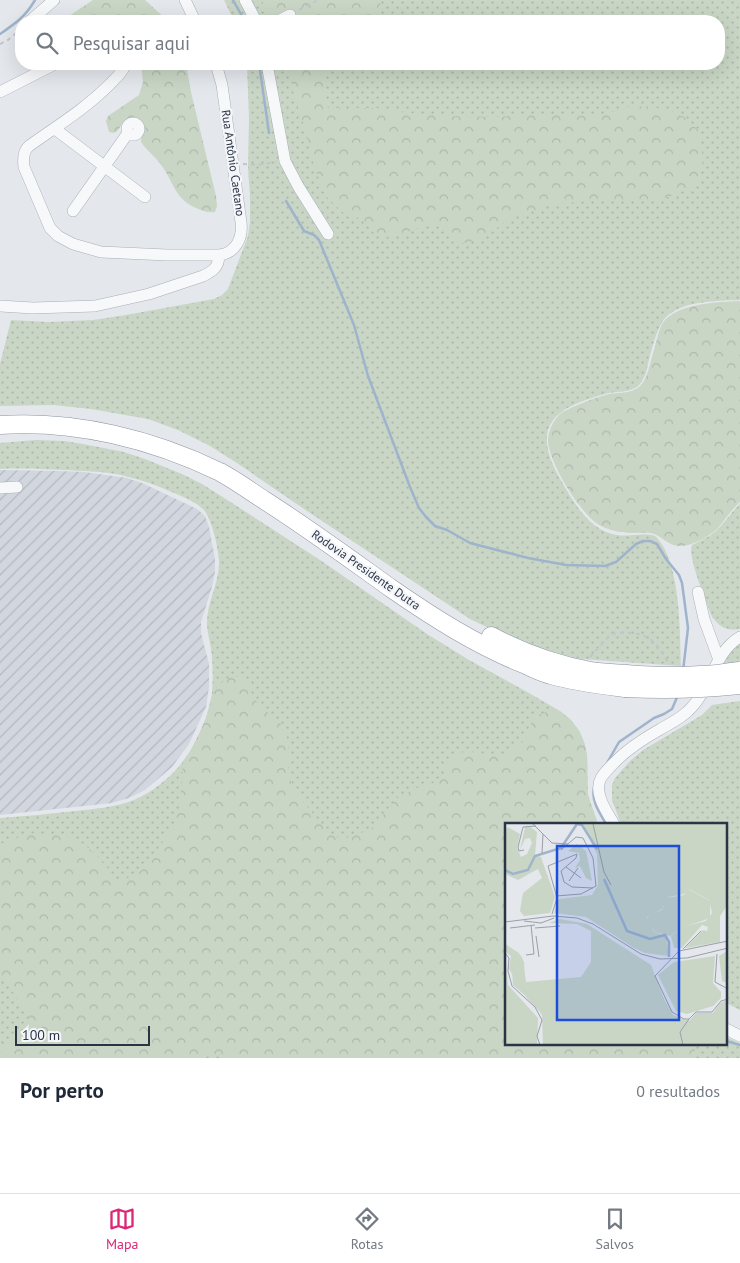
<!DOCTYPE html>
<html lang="pt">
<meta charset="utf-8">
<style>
:root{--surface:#fff;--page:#f2f2f3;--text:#1f2937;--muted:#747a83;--line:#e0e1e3;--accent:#db2777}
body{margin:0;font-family:"PT Sans",sans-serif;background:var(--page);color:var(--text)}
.scale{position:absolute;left:15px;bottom:12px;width:135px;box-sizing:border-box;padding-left:5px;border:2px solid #2b3445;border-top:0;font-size:14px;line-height:18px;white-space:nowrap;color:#2b3445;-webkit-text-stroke:4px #f4f6f9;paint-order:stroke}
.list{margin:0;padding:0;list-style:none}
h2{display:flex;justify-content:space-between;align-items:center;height:65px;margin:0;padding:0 20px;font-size:21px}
h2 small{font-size:16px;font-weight:400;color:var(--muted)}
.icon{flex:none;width:28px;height:28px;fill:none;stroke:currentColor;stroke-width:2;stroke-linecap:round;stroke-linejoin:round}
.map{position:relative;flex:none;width:740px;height:1058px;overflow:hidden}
.search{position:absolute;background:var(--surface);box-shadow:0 5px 20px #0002;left:15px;right:15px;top:15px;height:55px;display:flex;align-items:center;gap:12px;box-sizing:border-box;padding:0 18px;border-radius:20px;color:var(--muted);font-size:19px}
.sheet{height:135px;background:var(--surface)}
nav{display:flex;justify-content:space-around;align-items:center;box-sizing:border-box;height:70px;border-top:1px solid var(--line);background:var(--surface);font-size:14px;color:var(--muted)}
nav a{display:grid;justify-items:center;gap:2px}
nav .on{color:var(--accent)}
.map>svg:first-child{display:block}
</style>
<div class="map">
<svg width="740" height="1058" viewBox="0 0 740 1058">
<defs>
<pattern id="industrial-furrows" width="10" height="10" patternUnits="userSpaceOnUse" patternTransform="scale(1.25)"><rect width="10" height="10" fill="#d2d6de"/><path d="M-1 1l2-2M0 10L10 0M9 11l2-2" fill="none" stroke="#b4b8c0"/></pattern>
<pattern id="grass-dots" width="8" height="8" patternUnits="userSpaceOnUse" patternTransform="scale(1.25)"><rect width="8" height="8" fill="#c9d6c5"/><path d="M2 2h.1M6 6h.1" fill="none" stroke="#adb8ab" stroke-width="1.8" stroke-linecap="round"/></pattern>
<pattern id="forest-crowns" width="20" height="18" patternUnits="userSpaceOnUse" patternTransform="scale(1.25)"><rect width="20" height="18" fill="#c9d6c5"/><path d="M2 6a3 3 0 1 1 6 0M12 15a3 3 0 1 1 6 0" fill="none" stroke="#adb8ab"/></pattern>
</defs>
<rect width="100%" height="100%" fill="#e4e7ec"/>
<path fill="url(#industrial-furrows)" d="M0 470 58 471 84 472 127 478 142 483 197 509 205 516 209 527 215 559V572L212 587 201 622V633L209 664V687L206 707 189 744 172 767 145 790 129 798 112 803 0 815Z"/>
<path fill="url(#grass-dots)" d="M224 0H740V300C717 301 674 300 661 324 654 337 649 359 646 373 643 379 641 385 635 388 626 393 615 391 605 394 558 407 530 423 558 475 571 498 588 531 617 535 630 537 643 532 655 536 681 560 680 633 681 666L582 659 537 650 503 635 470 619 307 511 237 463 210 446 178 430 148 419 91 409 54 405 0 406V364L11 320 48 322 93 320 126 315 214 299 222 295 228 289 248 236 250 222V196L248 168 249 118 247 64H719V21H234Z
M36 440 64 441 83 444 124 452 145 459 182 474 202 484 229 501 323 562 427 634 469 660 529 693 560 711 571 720 580 732 585 745 587 756 588 795 598 824H506V1044H726V1037L740 1043V1058H0V818C25 816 50 814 75 811 95 809 116 807 134 800 159 789 182 768 194 744 202 729 210 711 212 694 213 679 213 663 211 649 210 640 207 632 207 623 207 601 220 582 219 560 218 547 212 520 204 510 196 502 184 497 174 493 157 485 139 479 121 475 102 471 83 471 64 470 43 469 21 468 0 469V443Z
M740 504V629C727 631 721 628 712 617 707 603 687 557 692 545 700 541 709 537 716 531 725 523 731 512 740 504Z
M740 643V667L723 665 730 652Z
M740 701V1010L726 1003V824H621L612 800V785L615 778 630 761 643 750 702 715 712 705Z"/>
<path fill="url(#forest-crowns)" d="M93 0H145L168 21H64L69 16Z
M261 0H381L379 14 376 21H274Z
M141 64H186L191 92 216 196 217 206 215 212C208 213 203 211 196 208 175 199 174 183 162 166 156 157 147 151 141 142L142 125C139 119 132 116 125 121 120 125 120 130 114 133L109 132 106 121 108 116 139 95 143 82Z
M288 64H329L325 67 324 87 328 108H378L400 112 443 116 500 117 530 114 591 116 617 111 630 106 651 107 669 110 684 117 698 130 702 147 703 161 700 177 692 187 669 197 641 201H587L567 203 547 206 510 218 489 234 477 240 464 243H455L450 238 447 230 441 226 430 224 402 234 391 237H383L374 233 368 226 360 218 347 216 340 210 325 195 314 166 306 131 295 100Z
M740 301V502C731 510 725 520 718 528 710 536 698 542 688 545 668 550 664 535 650 533 645 532 639 533 634 533 623 533 611 531 601 526 582 517 549 463 548 441 548 435 550 428 553 423 555 420 557 417 560 414 570 407 597 397 609 394 620 392 633 394 641 385 648 377 650 363 653 353 656 344 658 332 662 324 675 303 719 302 740 301Z
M231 677H239L246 681 254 698 260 706 281 724 285 731 288 741 289 760 288 770 290 779 300 798 324 827 335 837 346 838 359 834 372 828 397 798 423 785 438 782C441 778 444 773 446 768 446 766 447 763 448 761 459 742 492 760 507 753 509 752 511 749 513 748 521 743 526 742 529 732 530 727 531 722 534 718 538 714 550 711 556 709 573 719 585 735 587 756 588 768 586 782 588 795 590 804 595 815 598 824H506V1044H694L696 1058H228L219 1056H204L205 1058H0V1054L29 1021 25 1010 0 973V844C10 842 19 836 29 834 36 833 43 834 49 834 84 834 98 857 119 882L138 873 145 867 165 839 173 829 180 805V796L182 785 183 761 191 750 199 734 206 718 212 695 218 685Z"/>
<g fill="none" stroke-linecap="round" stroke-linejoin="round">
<path stroke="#9fb4cc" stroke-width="2.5" d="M233 0 243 18
M0 34C16 23 25 17 35 0
M258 64 260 70 269 133
M286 201 304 231 314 235 319 240 354 325 368 376 410 487 419 508 426 517 435 526 447 530 470 543 528 558 566 565 605 566 616 562 636 544 643 541H650L657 544 666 559 679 575 682 583 688 628 683 671
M607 763 619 742 654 718 664 714 672 709 678 695
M594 788C591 801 600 813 606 824
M726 1041 740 1045"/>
<defs>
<path id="minor" d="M185 0 195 21
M245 0 256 21
M30 21 54 0
M278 21 290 15
M126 64C123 72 116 78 109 85 85 109 57 126 29 146 23 151 23 159 24 167L50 228 58 236 73 244 101 252 167 255H219
M267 64 285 161 298 186 328 234
M0 92 55 64
M127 129a6 6 0 1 1 12 0a6 6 0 1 1-12 0Z
M55 129 145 197
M73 211 128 133
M0 306 33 308 95 306 149 294 203 276C213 271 219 267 219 255 236 253 243 238 241 222L222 85 216 64
M0 488 17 487
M698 592 704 619 719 660
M614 824C607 812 593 793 601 778 604 773 609 768 613 764 626 750 643 739 659 730 669 724 680 719 688 711 711 690 713 653 740 637
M726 1029 740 1036"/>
<path id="highway" d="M0 425C75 420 152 439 220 472 235 480 250 491 264 500 308 528 350 559 392 589 434 618 478 646 526 665 534 669 543 673 551 675 575 682 601 685 625 688
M491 636C521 652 557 665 591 671 603 673 615 673 626 674"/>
</defs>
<use href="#minor" stroke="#a9aeb7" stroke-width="12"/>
<use href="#highway" stroke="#8b94a3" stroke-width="19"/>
<path stroke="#c2c5cb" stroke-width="2" stroke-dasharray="4 4" stroke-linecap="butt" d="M299 10 318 0
M0 44 8 40 21 29
M243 164 257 165 276 162
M590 657 611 634C641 630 654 635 668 663"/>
<use href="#minor" stroke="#f7f8fa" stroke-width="11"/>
<use href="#highway" stroke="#fff" stroke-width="18"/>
<defs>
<path id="highway-bridge" d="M626 674C651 676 676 677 701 675 714 675 727 672 740 671
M625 688C664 690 702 689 740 685"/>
</defs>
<use href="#highway-bridge" stroke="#8b94a3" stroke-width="19" stroke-linecap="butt"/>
<use href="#highway-bridge" stroke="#fff" stroke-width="18"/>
</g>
<g text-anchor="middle" stroke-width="4.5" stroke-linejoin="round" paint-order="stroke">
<g font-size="12" fill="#2b3445" stroke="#f4f6f9">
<text transform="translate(233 163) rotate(82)" y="4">Rua Antônio Caetano</text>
<text transform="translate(366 570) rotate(35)" y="4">Rodovia Presidente Dutra</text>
</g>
</g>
<g transform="translate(505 823)">
<rect width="222" height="222" fill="#e4e7ec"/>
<path d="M77 1H222V83L215 93V119L180 125 198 107 202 108 203 104 197 102 177 125H169L166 113 177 104 201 98 207 90 204 77 184 66 179 71 163 74 157 86 142 94 149 109 161 113 164 133 140 130 129 125 81 94 49 90 54 76 87 72 93 62 92 31ZM55 96 82 101 146 142 152 163 168 192 184 198 191 190H208L215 180 222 177V222H38L37 191 22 175 4 146 6 133 0 128V121L17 134 21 159 76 154 86 139V108L72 101 44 100ZM222 128V160L217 158 214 133ZM210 133 208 160 216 169V175L208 183 182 191 171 188 153 152 169 139Z" fill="#c9d6c5"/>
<path d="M99 1 106 4 114 19V27L105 34 106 41H162L167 44V52L128 63 123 60 115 62 108 58 93 17 92 11ZM24 3 32 9 30 32 36 34 50 74 45 90 19 93 15 88 18 70 37 55 33 46 13 57 0 51V7L3 4 15 11 12 25 16 34 22 31 27 20 25 15 20 16 15 27 20 4ZM207 10 222 20V69L209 64 197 26V14ZM72 21 81 28 87 58 81 55 75 43 70 45 75 37 74 30 63 28ZM183 66 205 78V95L176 105 165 113 150 109 142 97 144 92 157 87 162 75 179 72ZM0 121 14 130 19 139 20 158 15 164 40 166 35 172 39 182V196L32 183 8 162 6 133 0 128ZM0 131 3 162 33 195 32 222H0ZM90 134 98 142 100 151 107 161 127 147H135L143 140 146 142 166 195 169 214 166 222H77L88 220 85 211 89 208 100 218 111 221 110 215 98 210 110 206 86 197 85 202H77L81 207 78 209 51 197 57 191 42 171V165L61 160 71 168 75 167Z" fill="#c9d6c5"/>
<path fill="none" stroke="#9fb4cc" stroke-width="2.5" d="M0 47 8 51 23 47 30 33 56 25 72 1 77 2 92 26M99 56 122 108 145 116 160 112 164 119V134"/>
<path fill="none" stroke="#9a9fa9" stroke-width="1" d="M28 1 47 20 63 21M88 1 99 49 106 62M19 27 14 28 13 24 18 4 31 3M56 27 71 14 78 15M37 30 38 11M61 44 76 55M64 58 73 45M51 73 76 71 91 63 88 35 78 15M47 91 52 75 43 43 72 31 71 35 56 48 59 59 67 64 88 65M19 98 36 100 49 95M0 99 48 93 72 95 88 101 136 131 155 136 182 135 223 125M5 105 30 102M30 105 55 103M31 113 34 134M223 118 174 128 150 153 167 189 179 196H184L191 189H207L216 178 223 176M178 126 196 108M0 130 4 135 3 148 7 163 30 184 37 197 32 213 35 222M212 131 210 159 223 166M21 132 29 131 26 102M178 222 175 209 184 196"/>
<path fill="#1d4ed8" fill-opacity="0.15" stroke="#1d4ed8" stroke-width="2.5" d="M52 23H174V197H52Z"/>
<rect width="222" height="222" fill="none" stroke="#2b3445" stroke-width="2.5"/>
</g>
</svg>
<div class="scale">100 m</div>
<div class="search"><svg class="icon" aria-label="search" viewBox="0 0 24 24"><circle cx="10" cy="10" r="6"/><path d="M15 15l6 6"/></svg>Pesquisar aqui</div>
</div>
<section class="sheet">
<h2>Por perto<small>0 resultados</small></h2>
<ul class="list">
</ul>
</section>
<nav>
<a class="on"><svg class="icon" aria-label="map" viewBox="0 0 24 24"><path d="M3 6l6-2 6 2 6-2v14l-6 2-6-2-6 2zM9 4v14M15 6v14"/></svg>Mapa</a>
<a><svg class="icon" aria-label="directions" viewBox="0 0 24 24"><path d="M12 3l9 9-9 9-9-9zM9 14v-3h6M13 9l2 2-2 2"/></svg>Rotas</a>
<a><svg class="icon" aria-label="saved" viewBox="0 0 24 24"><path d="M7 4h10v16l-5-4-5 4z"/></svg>Salvos</a>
</nav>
